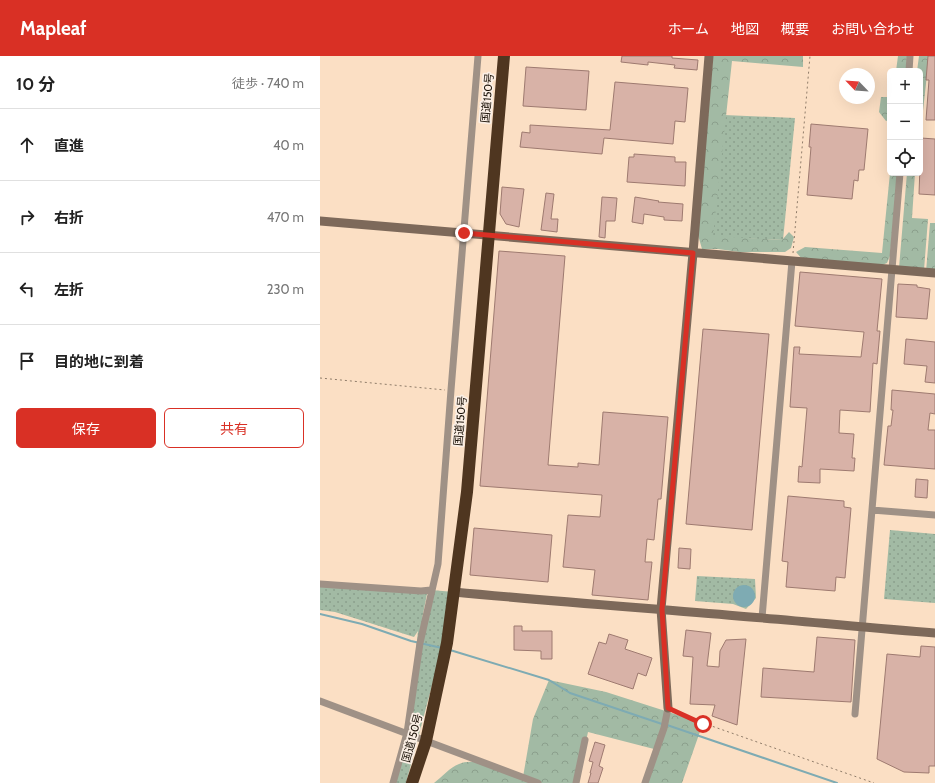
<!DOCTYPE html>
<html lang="ja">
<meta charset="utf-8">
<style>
:root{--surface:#fff;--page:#f2f2f2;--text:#222;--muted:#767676;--line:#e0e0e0;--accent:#d93025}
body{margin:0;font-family:Cabin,"Noto Sans JP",sans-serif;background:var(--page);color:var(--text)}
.controls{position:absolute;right:12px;top:12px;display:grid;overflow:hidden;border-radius:6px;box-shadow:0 4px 16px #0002}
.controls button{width:36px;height:36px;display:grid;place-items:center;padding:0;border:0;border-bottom:1px solid var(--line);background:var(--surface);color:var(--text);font:20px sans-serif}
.compass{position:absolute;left:519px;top:12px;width:36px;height:36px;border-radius:50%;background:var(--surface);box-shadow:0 4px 16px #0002;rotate:295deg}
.stop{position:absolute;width:12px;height:12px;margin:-9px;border:3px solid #d93025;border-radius:50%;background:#fff}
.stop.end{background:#d93025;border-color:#fff;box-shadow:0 1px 4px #0008}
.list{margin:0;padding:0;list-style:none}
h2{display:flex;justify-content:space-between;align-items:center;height:52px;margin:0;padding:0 16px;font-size:17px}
h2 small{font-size:13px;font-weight:400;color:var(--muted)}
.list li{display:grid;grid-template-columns:26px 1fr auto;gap:12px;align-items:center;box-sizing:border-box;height:72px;padding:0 16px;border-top:1px solid var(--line)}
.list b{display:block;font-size:15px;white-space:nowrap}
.list em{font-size:13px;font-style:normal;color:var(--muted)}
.actions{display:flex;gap:8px;padding:12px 16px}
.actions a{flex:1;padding:9px 0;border:1px solid var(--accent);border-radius:6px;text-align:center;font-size:14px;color:var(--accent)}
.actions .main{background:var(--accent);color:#fff}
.icon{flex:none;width:22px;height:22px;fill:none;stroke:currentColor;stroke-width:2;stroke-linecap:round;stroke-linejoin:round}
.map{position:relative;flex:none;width:615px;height:727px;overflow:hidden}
header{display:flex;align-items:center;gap:24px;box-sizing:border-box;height:56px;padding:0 20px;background:var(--accent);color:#fff}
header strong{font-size:19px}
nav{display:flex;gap:22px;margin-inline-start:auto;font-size:14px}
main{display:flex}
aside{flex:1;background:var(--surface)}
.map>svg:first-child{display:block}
</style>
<header>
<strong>Mapleaf</strong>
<nav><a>ホーム</a><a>地図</a><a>概要</a><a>お問い合わせ</a></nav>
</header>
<main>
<aside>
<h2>10 分<small>徒歩 · 740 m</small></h2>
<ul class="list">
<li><svg class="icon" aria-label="ahead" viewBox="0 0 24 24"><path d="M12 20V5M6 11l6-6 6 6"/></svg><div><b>直進</b></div><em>40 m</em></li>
<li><svg class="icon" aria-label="right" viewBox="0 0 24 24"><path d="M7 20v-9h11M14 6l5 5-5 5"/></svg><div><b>右折</b></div><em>470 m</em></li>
<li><svg class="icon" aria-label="left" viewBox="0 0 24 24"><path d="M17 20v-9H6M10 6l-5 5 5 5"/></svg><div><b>左折</b></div><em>230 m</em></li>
<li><svg class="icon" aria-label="arrive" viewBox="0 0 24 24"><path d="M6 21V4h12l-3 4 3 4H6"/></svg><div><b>目的地に到着</b></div></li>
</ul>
<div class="actions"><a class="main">保存</a><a>共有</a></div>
</aside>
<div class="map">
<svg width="615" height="727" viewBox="0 0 615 727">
<defs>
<pattern id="grass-dots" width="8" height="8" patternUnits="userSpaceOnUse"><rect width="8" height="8" fill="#a2baa4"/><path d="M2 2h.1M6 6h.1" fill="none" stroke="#8b9f8c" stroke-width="1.8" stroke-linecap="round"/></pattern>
<pattern id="forest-crowns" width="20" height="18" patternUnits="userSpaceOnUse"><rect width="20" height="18" fill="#a2baa4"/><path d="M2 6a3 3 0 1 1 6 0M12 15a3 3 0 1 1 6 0" fill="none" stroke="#8b9f8c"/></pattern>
</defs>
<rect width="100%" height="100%" fill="#fbdfc4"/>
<path fill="url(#grass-dots)" d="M404 59 475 62 463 184 392 181Z
M570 474 615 478V547L564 543Z
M377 520 435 523 436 542 426 553 413 548 375 545Z
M0 530 107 538 102 563 111 534 134 536 130 562 86 727H73L87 677 98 575 94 581 15 556 0 554Z"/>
<path fill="url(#forest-crowns)" d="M393 0H483V11L412 5 393 180 462 184 469 176 474 181 471 192 465 196H419L398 193H382L378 179Z
M578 0H587L586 15H576Z
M599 0H609L602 64H600V15H597Z
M561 41H570V64L566 65 559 56Z
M570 117H578L570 200 567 207 562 209 482 203 476 196 485 191 562 197Z
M587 117H595L592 162 608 163 604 214 579 212Z
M610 167H615V217L606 216Z
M229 624 286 636 383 667 362 727H324L334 693 268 676 257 727H114C122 721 130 711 139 708 156 700 186 716 203 721L213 663Z"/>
<path fill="#7eabb3" d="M413 540a11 11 0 1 1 22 0a11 11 0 1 1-22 0Z"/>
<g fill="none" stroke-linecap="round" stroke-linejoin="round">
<path stroke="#7eabb3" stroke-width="2" d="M0 558 42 568 91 585 122 592
M130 594 229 624 250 637 342 668
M347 669 517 727"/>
</g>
<path fill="#d8b2a7" stroke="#9e7a70" d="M302 0H352V2L378 4 377 14 354 12 355 9 328 6V9L301 6Z
M608 0H615V64H606L609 24H606Z
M206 11 269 15 266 54 203 50Z
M295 26 368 32 365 66 355 65 353 88 284 82 282 98 200 91 202 76 210 77V69L290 74Z
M491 68 548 73 544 114H539L538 125 534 124 532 143 487 139 491 91H489Z
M601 82 615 83V139L599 138Z
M314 98 355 101V106H366L365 130 307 126 309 101H314Z
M182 131 204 133 199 171 186 168 180 158Z
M226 137 234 138 231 163H238L237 176 221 174Z
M282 141 297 142 295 165H286L285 182 279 181Z
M315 141 339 145 338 146 363 148 362 165 344 164V161L324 158 323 168 312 166Z
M179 195 245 200 228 409 258 411V407L279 409 283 356 348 361 341 443H338L334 484 327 483 325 506H332L328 544 272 539 275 514 243 511 248 459 280 461 282 439 160 430Z
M480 216 562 223 557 275H560L557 308 553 307 550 356 520 354 519 377 534 378 532 402H535L534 415 500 413V427L478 426 479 410 482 411 487 352 470 351 474 291H480L479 298 541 301 544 276 475 270Z
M578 228 597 229V231L610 233 607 263 576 261Z
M383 273 449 278 432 474 366 468Z
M586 283 615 286V327L605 326 607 310 584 308Z
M572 334 615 338V358L610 357 608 374H615V413L564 409 568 370H571L573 354H571Z
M596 423 608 424 607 442 595 441Z
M468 440 524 445V451L531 452 525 522 516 521 515 535 466 531 468 506 462 505Z
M154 472 232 479 228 526 150 519Z
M359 492 371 493 370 513 358 512Z
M194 570H202V575H232V603H221V595L194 594Z
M366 574 391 577 387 610 399 611 400 595 406 584 426 583 417 669 392 660 395 649 370 648 373 601 363 600Z
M289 578 308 584 305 593 332 602 326 620 318 617 313 633 268 618 279 586 286 588Z
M497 581 535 584 531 646 441 641 443 612 494 616Z
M601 590 615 591V710H609V717L584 716 557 703 567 598 600 601Z
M275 686 285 689 279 710 283 712 278 727H268L271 717H270L273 706 269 705Z"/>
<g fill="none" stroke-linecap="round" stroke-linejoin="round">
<path stroke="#8f7c69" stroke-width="1" stroke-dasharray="2 3" stroke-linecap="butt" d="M473 197 490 0
M0 322 125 334
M356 655 383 667 554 727"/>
<path stroke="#9f9186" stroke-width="7" d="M589 15 590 0
M552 454 615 459
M0 528 101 535 111 534
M442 562 472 205
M0 645 218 727
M535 658 580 117
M73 727 87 677 100 587 118 508 131 334 158 0
M256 727 265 684
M325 727 344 672 348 652"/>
<path stroke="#7d695a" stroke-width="9" d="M0 165 615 217
M134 536C229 545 324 552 418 560 484 565 549 572 615 577
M348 652 341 553 373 197 389 0"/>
<path stroke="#4f3620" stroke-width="12" d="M92 727 106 685 127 587 147 436 184 0"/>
</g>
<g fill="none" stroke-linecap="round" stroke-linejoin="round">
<path stroke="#d93025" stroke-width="5" d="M144 177 373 197 342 553 348 652 383 668"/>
</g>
<g text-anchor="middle" stroke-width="3.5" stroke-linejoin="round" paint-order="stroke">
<g font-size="11" fill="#1a1107" stroke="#fbefe5">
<text transform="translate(167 42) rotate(-85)" y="4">国道150号</text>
<text transform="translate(140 365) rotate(-85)" y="4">国道150号</text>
<text transform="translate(92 682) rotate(-75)" y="4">国道150号</text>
</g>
</g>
</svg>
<div class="controls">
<button>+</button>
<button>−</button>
<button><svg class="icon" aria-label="locate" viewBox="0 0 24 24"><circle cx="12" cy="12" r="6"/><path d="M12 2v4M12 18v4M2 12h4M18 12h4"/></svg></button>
</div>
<svg class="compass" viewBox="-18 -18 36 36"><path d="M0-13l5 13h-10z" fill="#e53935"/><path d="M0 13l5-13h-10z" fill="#767676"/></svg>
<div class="stop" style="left:383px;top:668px"></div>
<div class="stop end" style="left:144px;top:177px"></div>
</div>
</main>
